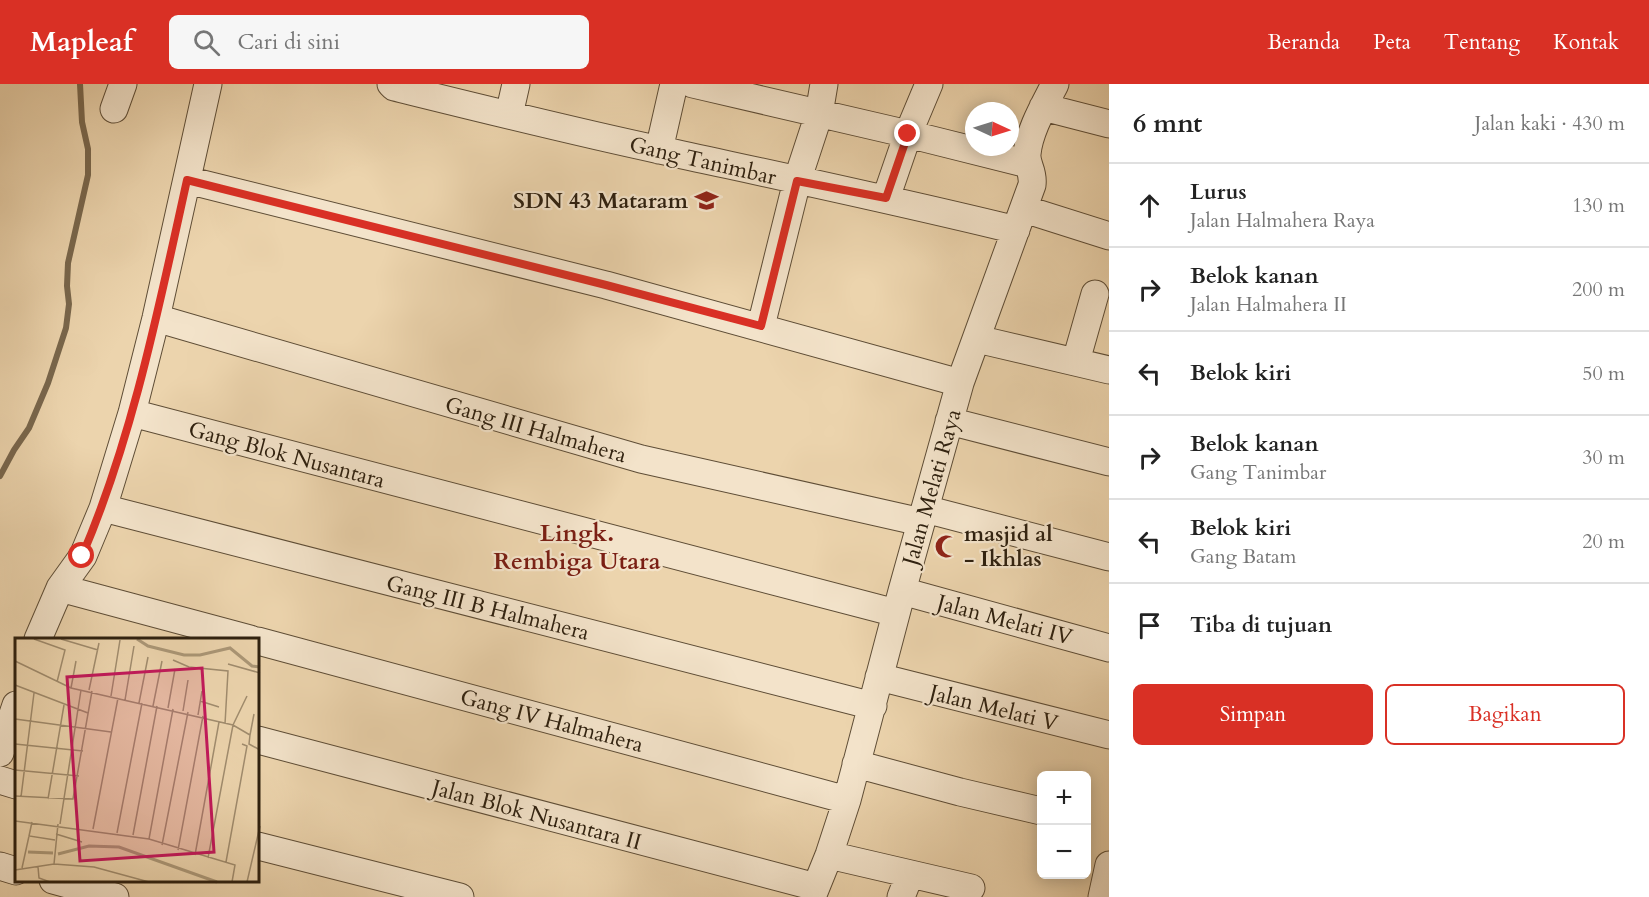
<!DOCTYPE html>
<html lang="id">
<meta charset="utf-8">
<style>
:root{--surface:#fff;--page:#f6f6f6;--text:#222;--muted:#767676;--line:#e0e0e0;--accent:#d93025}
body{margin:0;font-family:Cardo,serif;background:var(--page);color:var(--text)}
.controls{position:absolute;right:18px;bottom:18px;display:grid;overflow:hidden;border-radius:9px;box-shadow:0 3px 15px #0003}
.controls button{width:54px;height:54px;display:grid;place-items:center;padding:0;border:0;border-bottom:2px solid var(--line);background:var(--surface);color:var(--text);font:30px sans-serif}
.compass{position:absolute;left:965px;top:18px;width:54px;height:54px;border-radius:50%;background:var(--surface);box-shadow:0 3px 15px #0003;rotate:94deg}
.stop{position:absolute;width:18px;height:18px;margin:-14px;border:4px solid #d93025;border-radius:50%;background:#fff}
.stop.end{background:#d93025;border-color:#fff;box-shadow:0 2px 6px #0008}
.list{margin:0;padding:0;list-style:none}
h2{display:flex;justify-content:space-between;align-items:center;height:78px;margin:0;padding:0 24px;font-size:26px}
h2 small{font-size:20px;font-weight:400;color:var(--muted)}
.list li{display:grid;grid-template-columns:39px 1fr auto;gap:18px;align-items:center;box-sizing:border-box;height:84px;padding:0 24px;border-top:2px solid var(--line)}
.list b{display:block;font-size:22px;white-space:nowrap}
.list p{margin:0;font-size:20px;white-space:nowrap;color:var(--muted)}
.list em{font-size:20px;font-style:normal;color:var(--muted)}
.actions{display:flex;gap:12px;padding:18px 24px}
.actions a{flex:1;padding:14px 0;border:2px solid var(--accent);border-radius:9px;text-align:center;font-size:21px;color:var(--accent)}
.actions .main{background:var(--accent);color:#fff}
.icon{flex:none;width:33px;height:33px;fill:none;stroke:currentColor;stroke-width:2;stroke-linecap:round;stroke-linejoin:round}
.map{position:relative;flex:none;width:1109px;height:813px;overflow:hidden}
header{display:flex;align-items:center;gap:36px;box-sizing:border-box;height:84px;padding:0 30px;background:var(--accent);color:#fff}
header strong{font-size:28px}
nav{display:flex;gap:33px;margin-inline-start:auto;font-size:21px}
.search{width:420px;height:54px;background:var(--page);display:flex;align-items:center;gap:15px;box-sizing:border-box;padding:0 21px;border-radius:9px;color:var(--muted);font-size:22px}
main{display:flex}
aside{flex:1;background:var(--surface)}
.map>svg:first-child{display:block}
</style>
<header>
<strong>Mapleaf</strong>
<div class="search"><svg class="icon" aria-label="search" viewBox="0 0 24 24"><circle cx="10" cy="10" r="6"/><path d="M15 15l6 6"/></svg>Cari di sini</div>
<nav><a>Beranda</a><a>Peta</a><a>Tentang</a><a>Kontak</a></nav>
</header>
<main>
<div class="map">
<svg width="1109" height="813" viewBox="0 0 1109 813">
<rect width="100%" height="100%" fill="#ecd4ad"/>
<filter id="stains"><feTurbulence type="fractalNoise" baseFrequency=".00333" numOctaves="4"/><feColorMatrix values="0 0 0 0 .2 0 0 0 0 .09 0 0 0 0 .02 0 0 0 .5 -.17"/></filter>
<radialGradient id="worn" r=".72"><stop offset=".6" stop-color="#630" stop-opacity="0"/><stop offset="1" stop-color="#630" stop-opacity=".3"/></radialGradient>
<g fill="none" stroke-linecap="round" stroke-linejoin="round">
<path stroke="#79674d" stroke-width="6" d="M0 392 14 366 29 344 48 299 66 244 69 220 67 202 68 179 88 91V65L82 38 80 0"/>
<defs>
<path id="minor" d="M391 0 394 3C483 25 571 47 660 66 779 92 898 117 1016 146
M693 0 908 50 1028 80
M1043 23 1109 40
M114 25 123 0
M509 31 516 0
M659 66 674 0
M187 96 606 201 960 299
M886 114 908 50 929 0
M1024 125 1109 152
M156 234 641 375 921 438
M761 242 797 97 819 30 824 0
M977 255 1109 286
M1076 277 1095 210
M132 329 896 529
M949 337 1109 378
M103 424 873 622
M925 425 1109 473
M60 504 250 555
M902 507 1109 564
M38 555 60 504 83 472 103 424 132 329 156 234 208 0
M258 557 847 716
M879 593 1109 651
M258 656 816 803
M0 669 16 621
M856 680 960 708 1041 727
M0 696 16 701
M258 762 460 813
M829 771 971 804
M0 782 16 787
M53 796 115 813
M812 813 829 771 847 716 902 507 960 299 1032 101C1034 87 1026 81 1027 70 1029 47 1045 20 1055 0
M901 813 910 790
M1102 813 1109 781"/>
</defs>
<use href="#minor" stroke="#5e4d36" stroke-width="29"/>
<use href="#minor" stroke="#f3e3ca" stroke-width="27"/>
</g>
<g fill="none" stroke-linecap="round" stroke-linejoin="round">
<path stroke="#d93025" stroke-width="8" d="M82 472C133 353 159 222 187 96L606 201 761 242 797 97 886 114 908 50"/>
</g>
<defs>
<symbol id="school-bare" viewBox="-9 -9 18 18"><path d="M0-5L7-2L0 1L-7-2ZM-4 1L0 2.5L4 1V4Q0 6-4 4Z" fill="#8f2418" stroke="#f3e3ca" stroke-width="2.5" paint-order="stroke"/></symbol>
<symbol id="mosque-bare" viewBox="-9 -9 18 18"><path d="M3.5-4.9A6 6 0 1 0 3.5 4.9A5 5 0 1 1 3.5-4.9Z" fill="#8f2418" stroke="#f3e3ca" stroke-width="2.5" paint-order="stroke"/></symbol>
</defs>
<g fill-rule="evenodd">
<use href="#school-bare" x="690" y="100" width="33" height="33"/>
<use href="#mosque-bare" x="930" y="446" width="33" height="33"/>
</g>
<g text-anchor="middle" stroke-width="4.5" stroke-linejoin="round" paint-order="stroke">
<g font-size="22" fill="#2e200f" stroke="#f3e3ca">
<text transform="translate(703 76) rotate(13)" y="8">Gang Tanimbar</text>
<text transform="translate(536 345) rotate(16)" y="8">Gang III Halmahera</text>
<text transform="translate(287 370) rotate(15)" y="8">Gang Blok Nusantara</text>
<text transform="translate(931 403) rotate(-74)" y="8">Jalan Melati Raya</text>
<text transform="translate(488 523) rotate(14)" y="8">Gang III B Halmahera</text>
<text transform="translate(1005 535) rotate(15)" y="8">Jalan Melati IV</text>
<text transform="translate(994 623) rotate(14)" y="8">Jalan Melati V</text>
<text transform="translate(552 636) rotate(15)" y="8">Gang IV Halmahera</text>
<text transform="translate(537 730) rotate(15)" y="8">Jalan Blok Nusantara II</text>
</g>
<g font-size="22" font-weight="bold" fill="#2e200f" stroke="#f3e3ca" text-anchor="end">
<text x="688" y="124">SDN 43 Mataram</text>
<text x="964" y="457" text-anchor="start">masjid al<tspan x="964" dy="25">- Ikhlas</tspan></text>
</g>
<g font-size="24" font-weight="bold" fill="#7a1f14" stroke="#f3e3ca">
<text x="577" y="457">Lingk.<tspan x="577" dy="28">Rembiga Utara</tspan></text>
</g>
</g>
<g transform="translate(15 554)">
<rect width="244" height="244" fill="#ecd4ad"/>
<path fill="none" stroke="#ab9777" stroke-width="3" d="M122 1 133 8 169 17H185L215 10 237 28 245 29M13 214 38 215M43 216 74 208 104 209 202 244"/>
<path fill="none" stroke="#a08c6e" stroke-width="1.5" d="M19 1 50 12 42 44M46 1 83 12M158 22 174 29 213 33 210 86M0 23 56 50 218 87 235 97 234 106 245 112M213 26 245 35M0 47 73 75M56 50 61 23M74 52 84 5M96 58 105 2M110 62 119 8M185 63 204 69M124 65 133 19M138 68 147 23M153 70 160 31M168 73 173 42M183 77 187 53M0 81 96 94M235 97 239 76M0 106 68 113M0 132 64 138M0 158 58 161 77 53M6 159 19 55M33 161 49 67M0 183 134 201 220 227 217 244M17 184 14 198 40 202M45 186 66 52M78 191 103 60M102 195 127 65M41 196 67 204M118 197 142 68M134 201 158 71M147 207 173 74M163 212 188 78M180 217 204 84M193 220 218 87 232 58M211 224 232 108 227 106M39 226 43 186M23 229 24 240 35 244M7 230 14 198M0 232 39 226 79 229 134 244M232 244 245 188"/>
<path fill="#c2185b" fill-opacity="0.15" stroke="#c2185b" stroke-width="3" d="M187 30 199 214 65 223 52 39Z"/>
<rect width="244" height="244" fill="none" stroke="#2e200f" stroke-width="3"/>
</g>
<rect width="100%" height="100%" filter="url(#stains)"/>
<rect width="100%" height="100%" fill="url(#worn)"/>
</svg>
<div class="controls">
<button>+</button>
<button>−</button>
</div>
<svg class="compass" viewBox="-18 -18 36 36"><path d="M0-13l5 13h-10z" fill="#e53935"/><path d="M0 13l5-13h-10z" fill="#767676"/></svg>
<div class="stop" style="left:82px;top:472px"></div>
<div class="stop end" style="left:908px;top:50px"></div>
</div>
<aside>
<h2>6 mnt<small>Jalan kaki · 430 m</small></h2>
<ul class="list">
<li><svg class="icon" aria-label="ahead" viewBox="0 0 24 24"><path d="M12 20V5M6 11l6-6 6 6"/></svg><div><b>Lurus</b><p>Jalan Halmahera Raya</p></div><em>130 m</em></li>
<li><svg class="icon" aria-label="right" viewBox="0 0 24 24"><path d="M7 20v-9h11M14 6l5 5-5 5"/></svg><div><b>Belok kanan</b><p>Jalan Halmahera II</p></div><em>200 m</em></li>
<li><svg class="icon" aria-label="left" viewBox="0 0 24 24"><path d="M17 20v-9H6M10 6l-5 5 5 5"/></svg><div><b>Belok kiri</b></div><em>50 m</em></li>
<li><svg class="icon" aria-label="right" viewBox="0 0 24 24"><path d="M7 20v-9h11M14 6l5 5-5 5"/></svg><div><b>Belok kanan</b><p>Gang Tanimbar</p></div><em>30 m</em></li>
<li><svg class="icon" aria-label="left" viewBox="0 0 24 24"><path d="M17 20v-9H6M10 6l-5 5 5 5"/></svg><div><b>Belok kiri</b><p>Gang Batam</p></div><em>20 m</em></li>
<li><svg class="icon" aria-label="arrive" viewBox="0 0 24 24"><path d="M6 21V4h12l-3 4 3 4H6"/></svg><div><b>Tiba di tujuan</b></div></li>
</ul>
<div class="actions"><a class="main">Simpan</a><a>Bagikan</a></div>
</aside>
</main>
